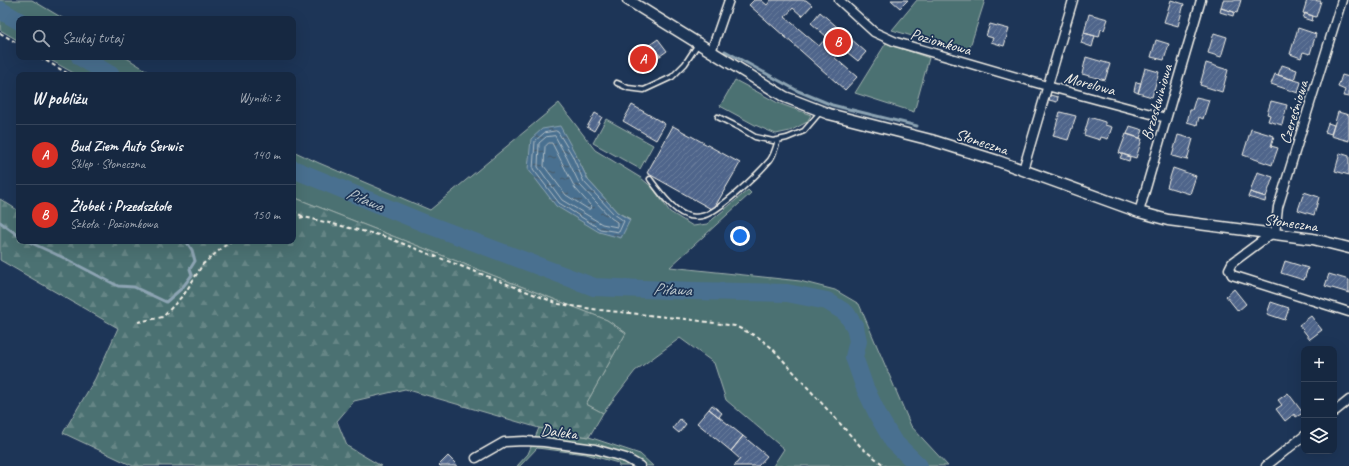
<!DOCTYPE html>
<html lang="pl">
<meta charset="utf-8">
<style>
:root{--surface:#162841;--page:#23344c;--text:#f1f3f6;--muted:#9ea6b1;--line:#35445a;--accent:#d93025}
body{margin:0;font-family:Caveat,sans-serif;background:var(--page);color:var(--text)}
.controls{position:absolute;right:12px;bottom:12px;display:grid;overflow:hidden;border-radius:8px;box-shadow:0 4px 16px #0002}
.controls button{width:36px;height:36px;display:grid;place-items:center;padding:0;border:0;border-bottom:1px solid var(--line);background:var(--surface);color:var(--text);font:20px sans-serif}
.you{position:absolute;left:740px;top:236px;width:14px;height:14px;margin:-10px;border:3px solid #fff;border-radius:50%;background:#1a73e8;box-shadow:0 0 0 6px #1a73e833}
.badge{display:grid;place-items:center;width:26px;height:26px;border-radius:50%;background:var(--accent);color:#fff;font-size:13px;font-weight:700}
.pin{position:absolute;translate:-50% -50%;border:2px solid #fff;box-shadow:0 1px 4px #0006}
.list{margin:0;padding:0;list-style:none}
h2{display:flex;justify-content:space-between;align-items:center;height:52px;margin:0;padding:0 16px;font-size:17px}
h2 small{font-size:13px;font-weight:400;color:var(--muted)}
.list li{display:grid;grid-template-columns:26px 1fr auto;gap:12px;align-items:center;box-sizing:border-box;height:60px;padding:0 16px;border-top:1px solid var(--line)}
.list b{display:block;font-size:15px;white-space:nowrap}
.list p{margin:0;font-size:13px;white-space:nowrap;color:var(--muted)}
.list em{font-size:13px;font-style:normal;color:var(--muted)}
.icon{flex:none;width:22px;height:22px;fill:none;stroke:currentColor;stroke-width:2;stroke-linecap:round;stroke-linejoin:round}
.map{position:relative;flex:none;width:1349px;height:466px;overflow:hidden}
.search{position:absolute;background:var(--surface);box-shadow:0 4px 16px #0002;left:16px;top:16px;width:280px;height:44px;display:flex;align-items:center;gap:10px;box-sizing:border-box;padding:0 14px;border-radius:8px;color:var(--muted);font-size:15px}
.panel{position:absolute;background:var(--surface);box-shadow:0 4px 16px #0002;left:16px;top:72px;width:280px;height:172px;border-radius:8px}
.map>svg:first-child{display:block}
</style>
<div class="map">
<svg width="1349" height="466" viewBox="0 0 1349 466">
<defs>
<pattern id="forest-firs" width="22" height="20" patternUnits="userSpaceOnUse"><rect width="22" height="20" fill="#4c7172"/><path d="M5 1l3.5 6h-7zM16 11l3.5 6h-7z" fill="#668686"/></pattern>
<pattern id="water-ripples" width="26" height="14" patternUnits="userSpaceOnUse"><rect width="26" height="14" fill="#497090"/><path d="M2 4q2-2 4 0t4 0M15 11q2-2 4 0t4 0" fill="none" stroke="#495a67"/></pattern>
<pattern id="building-hatch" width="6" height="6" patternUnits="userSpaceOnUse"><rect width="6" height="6" fill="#4f658b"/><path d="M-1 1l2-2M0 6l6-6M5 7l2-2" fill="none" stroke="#697c9b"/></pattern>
</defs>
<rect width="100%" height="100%" fill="#1d3557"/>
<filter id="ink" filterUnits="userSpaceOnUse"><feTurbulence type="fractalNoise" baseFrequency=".025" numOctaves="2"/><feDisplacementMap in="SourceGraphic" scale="8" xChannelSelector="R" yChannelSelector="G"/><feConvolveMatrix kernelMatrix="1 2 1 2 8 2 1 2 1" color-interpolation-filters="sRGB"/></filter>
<g filter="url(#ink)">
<path fill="#4c7172" stroke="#a0b1ad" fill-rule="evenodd" d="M0 0H32L64 19H19V41L0 30Z
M917 0H985L968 53 892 30Z
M886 43 929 58 914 112 855 93Z
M45 57H125L154 75H77Z
M735 80 778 103 811 115 807 122 790 131 776 134 755 125 720 106Z
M559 103 595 150 641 178 653 188 670 212 693 226 707 224 748 190 751 193 670 267 800 281 835 290 859 304 911 426 948 466H773L784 449 726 400 714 363 680 338 635 371 603 413 586 404 626 333 607 320 293 197V151L319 163 430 210ZM575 153 588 180 617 212 630 219 528 169Z
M606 119 653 145 640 169 593 143Z
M539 428 589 437 640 454 653 466H619L618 463 586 454 537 448 520 466H517L528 454Z"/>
<path fill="url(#forest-firs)" stroke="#a0b1ad" d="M293 197 607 320 626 333 586 404 603 413 589 437 539 428 405 389 354 401 337 421 347 446 381 466H133L63 433 95 379 118 328 0 260V199L19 211V241H293Z"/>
<path fill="url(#water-ripples)" stroke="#8da4b3" d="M560 126 575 153 588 180 617 212 630 220 621 238 599 232 556 206 528 169 531 139 542 129Z"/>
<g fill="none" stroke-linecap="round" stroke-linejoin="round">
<path stroke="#b0bdc5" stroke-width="1" d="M556 131 558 132 572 155 584 182 614 214 624 221 619 232 600 229 559 203 533 169 535 141 544 133Z
M555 136 567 158 580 185 611 218 617 222V227L602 224 562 200 538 167 539 143 546 137Z
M549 143H552L575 188 591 206 590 209H588L566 195 544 166 545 147Z"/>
<path stroke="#8da4b3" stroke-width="3" d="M725 51 798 91 832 105 917 126
M0 222 19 236
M27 241 62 257 118 286 134 287 166 302 182 288 192 275 190 269 195 261 192 250 186 241"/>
<path stroke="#497090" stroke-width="18" d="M0 10 19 21
M80 57 111 75
M293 169 424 223 594 287 693 291 787 293 827 301 846 313 855 327 858 341 854 357 865 388 879 417 893 441 919 466"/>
</g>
<path fill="url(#building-hatch)" stroke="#f4f1e8" d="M754 0H761L767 5 771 0H806L812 5 802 16 793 8 785 17 819 46 827 37 811 23 820 12 866 52 858 61 843 49 835 58 857 77 845 90 749 5Z
M891 0H908L900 8Z
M1171 0 1184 4 1178 26 1164 22Z
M1223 0H1241L1237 13 1221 8Z
M1307 0 1321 1 1316 17 1303 13Z
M1221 8 1234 12 1233 16 1220 12Z
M1305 13 1313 16 1312 21 1303 18Z
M1089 14 1108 19 1104 30 1101 29 1099 37 1084 33Z
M990 24 1009 29 1004 46 991 42 993 38 986 36Z
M1298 28 1316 34 1310 54 1303 52 1301 58 1290 54Z
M1084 33 1095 36 1092 47 1081 43Z
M1214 33 1227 37 1221 57 1208 53Z
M658 39 667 51 660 56 651 44Z
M1156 40 1169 44 1164 60 1151 57Z
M651 44 660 56 638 72 629 60Z
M1086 57 1110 64 1105 80 1082 74Z
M1206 63 1228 70 1222 92 1200 85Z
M1282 65 1297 70 1294 80 1278 75Z
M1145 68 1159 72 1152 97 1138 93Z
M1275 74 1301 82 1298 93 1271 84Z
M1342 75 1349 77V97L1343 96 1345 90 1338 87Z
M1136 82 1141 83 1138 93 1134 91Z
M1050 95 1058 97 1057 102 1049 100Z
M1196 97 1209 100 1203 119 1199 117 1197 125 1187 122 1190 110H1192Z
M1271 101 1287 105 1282 125 1268 121 1270 115 1267 114Z
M632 105 665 124 656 140 623 121Z
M1060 112 1076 116 1068 140 1053 136Z
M1338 112 1349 115V141L1331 136Z
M595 113 602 117 594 131 587 127Z
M1089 117 1105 122V125L1112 127 1108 139 1101 137 1100 140 1084 135Z
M1328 123 1334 125 1331 134 1325 132Z
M673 126 740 163 713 210 647 173Z
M1130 126 1143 130 1140 138 1127 134Z
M1251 129 1274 136 1271 146 1278 148 1272 165 1243 155Z
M1126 134 1142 139 1136 158 1119 153Z
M1178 135 1193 139 1187 160 1172 156Z
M1340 153 1349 156V175L1335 171Z
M1122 154 1130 157 1129 161 1120 158Z
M1173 168 1196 176 1190 194 1167 187Z
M1257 172 1273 177 1266 197 1250 192Z
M1250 192 1266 197 1265 202 1248 197Z
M1304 192 1319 197 1314 215 1298 210Z
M1285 261 1308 268 1304 280 1281 273Z
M1329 274 1349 280V293L1325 286Z
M1234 289 1246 304 1238 311 1226 296Z
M1271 302 1289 308 1285 320 1267 314Z
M1311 316 1322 330 1310 339 1299 325Z
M1288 393 1303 413 1296 417 1294 414 1285 421 1276 409 1282 405 1278 400Z
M712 405 722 413 719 417 709 409Z
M709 409 743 436 731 451 697 423Z
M680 419 686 424 679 433 673 428Z
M743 436 767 456 758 466H734L740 459 731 451Z
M448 456 458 466H440L439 465Z"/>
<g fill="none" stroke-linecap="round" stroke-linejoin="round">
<defs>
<path id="service" d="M617 83 628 88 644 90 672 77 685 64 698 44
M718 117 740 128 755 137 773 141 787 138 804 131 821 111
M650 179C658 190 673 211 686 215 690 217 698 217 702 216 718 213 759 173 770 160 774 155 776 146 778 140"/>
<path id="minor" d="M839 0 874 32 896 42 1047 86 1166 118
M711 52 729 0
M1023 170 1073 0
M1139 212 1201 0
M1271 234 1232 263 1229 269 1232 275 1349 312
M1275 234 1278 207 1342 0
M1334 412 1349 400
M476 458 504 442 524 441 544 442 595 449 626 458 640 466
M1266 466 1304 436"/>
<path id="tertiary" d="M628 0 785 97 829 114 931 140 998 161 1139 212 1168 220 1313 239 1349 248"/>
</defs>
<use href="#service" stroke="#f4f1e8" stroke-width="7"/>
<use href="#minor" stroke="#f4f1e8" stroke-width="11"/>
<use href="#tertiary" stroke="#f4f1e8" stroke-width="13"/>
<path stroke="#f4f1e8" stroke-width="2" stroke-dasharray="4 3" stroke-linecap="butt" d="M0 33 19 44
M40 57 70 75
M293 211 304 217
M293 219 304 217 383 236 559 304 600 310 686 319 735 326 758 337 772 348 862 448 885 466
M138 322 163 317 185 293 203 264 228 243 233 241"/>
<use href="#service" stroke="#1d3557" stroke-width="4"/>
<use href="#minor" stroke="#1d3557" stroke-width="8"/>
<use href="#tertiary" stroke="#1d3557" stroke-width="10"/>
</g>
</g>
<g text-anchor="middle" stroke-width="3.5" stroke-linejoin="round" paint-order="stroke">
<g font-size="16" fill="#f4f1e8" stroke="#1d3557">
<text transform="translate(941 41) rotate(16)" y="6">Poziomkowa</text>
<text transform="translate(1090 83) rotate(15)" y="6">Morelowa</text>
<text transform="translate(1156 102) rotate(-74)" y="6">Brzoskwiniowa</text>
<text transform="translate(1293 112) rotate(-73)" y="6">Czereśniowa</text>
<text transform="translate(982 141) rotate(18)" y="6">Słoneczna</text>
<text transform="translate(1291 222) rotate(8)" y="6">Słoneczna</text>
<text transform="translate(559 431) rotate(7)" y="6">Daleka</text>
</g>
<g font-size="17" font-style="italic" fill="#b8c4c9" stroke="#1d3557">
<text transform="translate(365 199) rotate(22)" y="6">Piława</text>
<text transform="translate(672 289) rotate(2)" y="6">Piława</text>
</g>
</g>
</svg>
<div class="controls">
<button>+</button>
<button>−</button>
<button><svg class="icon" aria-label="layers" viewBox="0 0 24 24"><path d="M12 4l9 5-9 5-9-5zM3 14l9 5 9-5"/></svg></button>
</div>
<div class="you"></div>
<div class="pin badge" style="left:643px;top:59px">A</div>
<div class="pin badge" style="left:838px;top:42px">B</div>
<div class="search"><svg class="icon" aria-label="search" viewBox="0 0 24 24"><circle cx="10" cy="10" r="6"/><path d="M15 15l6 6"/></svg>Szukaj tutaj</div>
<section class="panel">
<h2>W pobliżu<small>Wyniki: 2</small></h2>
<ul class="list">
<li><span class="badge">A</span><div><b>Bud Ziem Auto Serwis</b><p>Sklep · Słoneczna</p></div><em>140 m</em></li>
<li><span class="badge">B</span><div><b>Żłobek i Przedszkole</b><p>Szkoła · Poziomkowa</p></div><em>150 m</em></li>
</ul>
</section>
</div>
